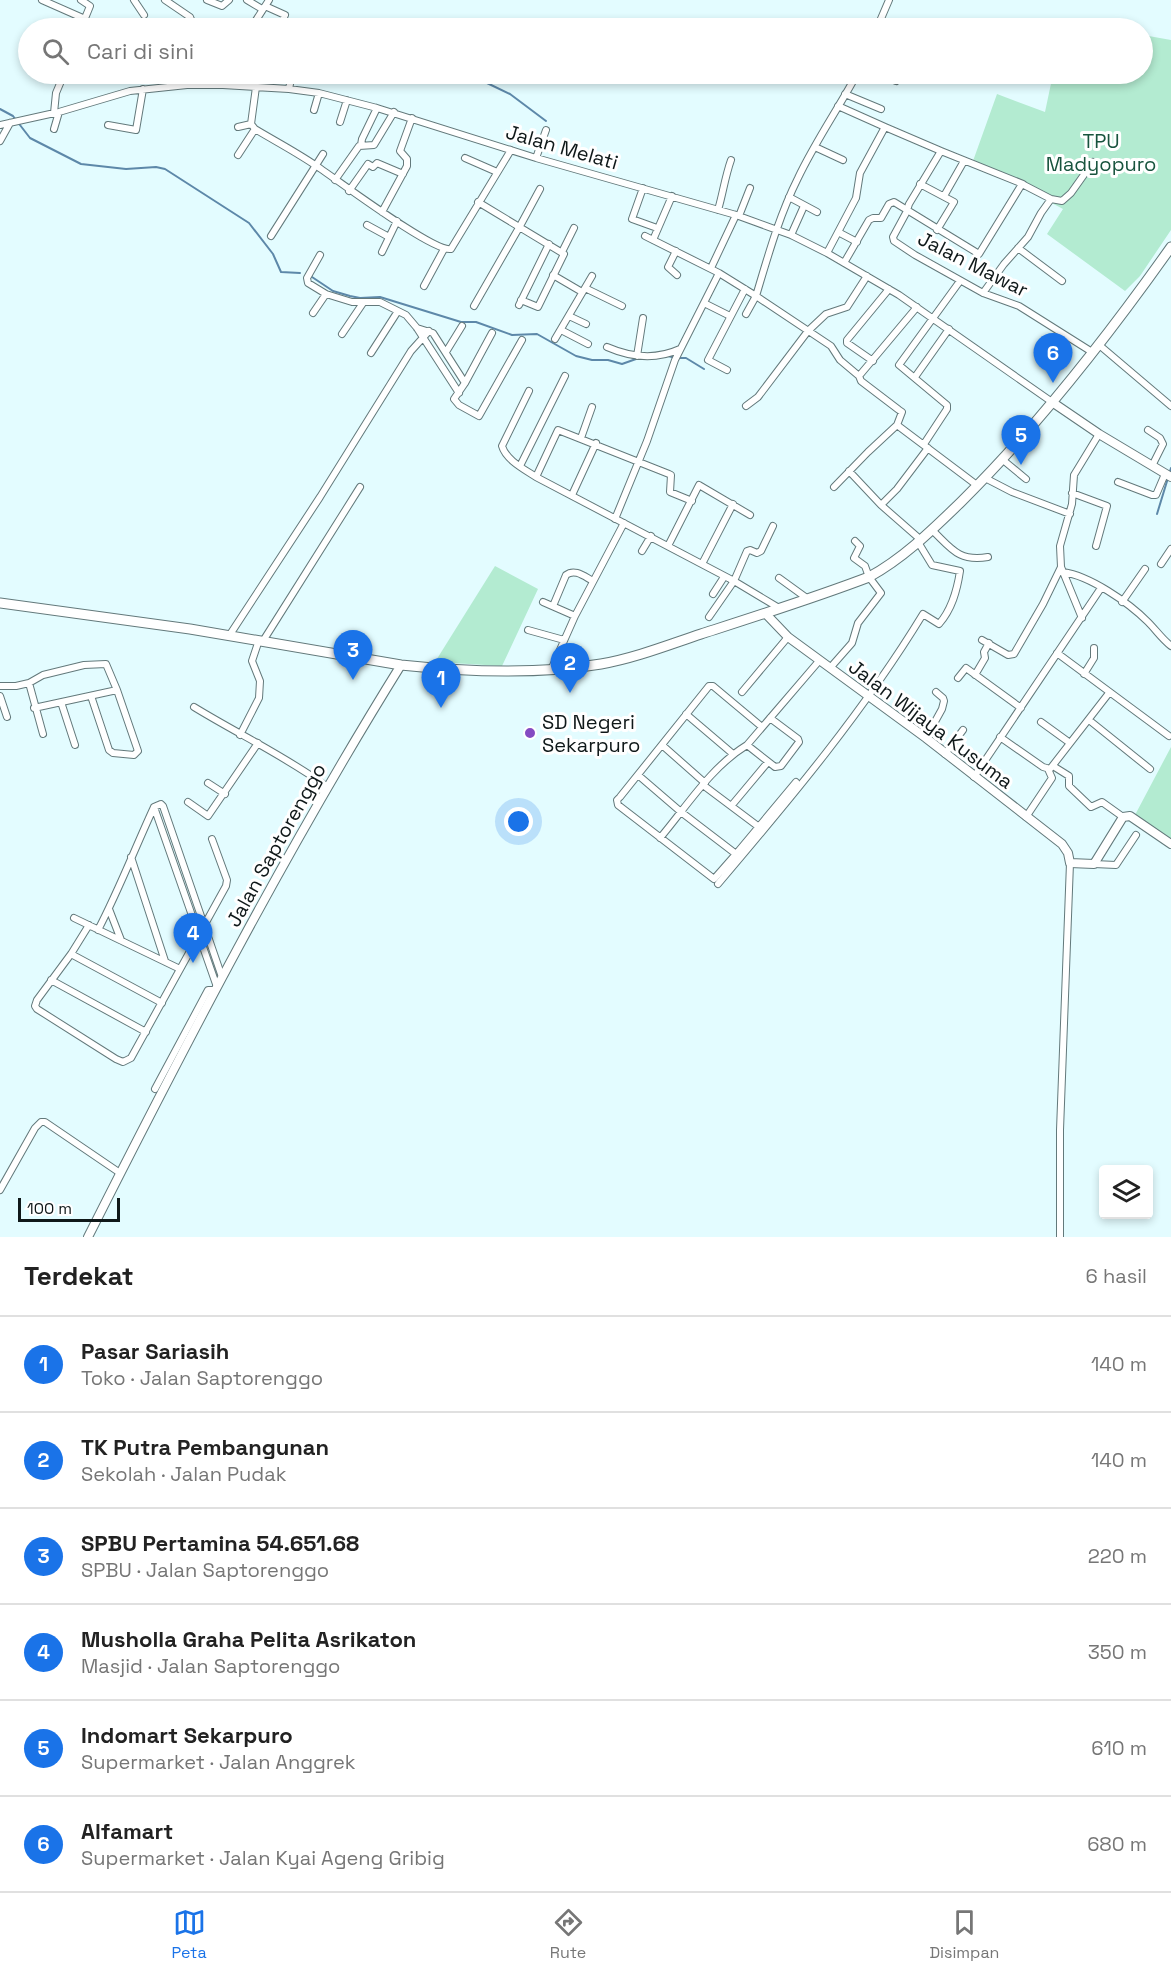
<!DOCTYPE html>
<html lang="id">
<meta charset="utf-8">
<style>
:root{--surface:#fff;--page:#f2f2f2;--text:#222;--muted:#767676;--line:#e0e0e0;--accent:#1a73e8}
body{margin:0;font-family:"Space Grotesk",sans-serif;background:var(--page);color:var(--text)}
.controls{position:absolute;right:18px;bottom:18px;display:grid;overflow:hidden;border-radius:6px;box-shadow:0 3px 9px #0003}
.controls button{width:54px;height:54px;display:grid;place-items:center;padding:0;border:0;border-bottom:2px solid var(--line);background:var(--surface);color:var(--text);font:30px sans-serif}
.scale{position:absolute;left:18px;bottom:15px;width:102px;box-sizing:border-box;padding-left:6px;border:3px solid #0f1819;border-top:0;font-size:16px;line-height:21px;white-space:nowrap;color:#0f1819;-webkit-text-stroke:4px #fff;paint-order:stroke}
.you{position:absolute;left:519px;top:822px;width:21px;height:21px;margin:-15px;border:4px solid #fff;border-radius:50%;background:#1a73e8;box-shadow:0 0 0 9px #1a73e833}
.badge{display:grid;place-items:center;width:39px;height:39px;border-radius:50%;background:var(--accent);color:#fff;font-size:20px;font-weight:700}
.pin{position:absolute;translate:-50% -50px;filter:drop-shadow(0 2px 3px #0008)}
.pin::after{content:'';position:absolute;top:32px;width:21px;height:18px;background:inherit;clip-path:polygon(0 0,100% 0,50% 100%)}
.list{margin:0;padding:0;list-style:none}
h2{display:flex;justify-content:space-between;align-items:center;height:78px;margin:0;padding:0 24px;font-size:26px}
h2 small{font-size:20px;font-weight:400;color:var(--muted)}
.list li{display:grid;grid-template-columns:39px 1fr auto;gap:18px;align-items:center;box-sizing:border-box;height:96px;padding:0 24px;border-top:2px solid var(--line)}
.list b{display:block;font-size:22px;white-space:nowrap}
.list p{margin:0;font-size:20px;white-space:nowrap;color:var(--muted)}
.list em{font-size:20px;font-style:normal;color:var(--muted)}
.icon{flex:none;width:33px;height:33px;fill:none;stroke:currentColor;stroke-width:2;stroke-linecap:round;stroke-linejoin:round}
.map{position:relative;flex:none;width:1171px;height:1237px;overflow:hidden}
.search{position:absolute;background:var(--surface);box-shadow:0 3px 9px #0003;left:18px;right:18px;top:18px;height:66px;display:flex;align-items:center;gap:15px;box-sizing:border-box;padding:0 21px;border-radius:33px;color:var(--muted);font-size:22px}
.sheet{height:654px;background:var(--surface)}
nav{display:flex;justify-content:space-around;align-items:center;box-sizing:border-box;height:84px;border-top:2px solid var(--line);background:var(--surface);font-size:16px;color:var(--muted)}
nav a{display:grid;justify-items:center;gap:3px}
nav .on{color:var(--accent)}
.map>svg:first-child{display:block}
</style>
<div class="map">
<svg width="1171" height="1237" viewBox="0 0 1171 1237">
<rect width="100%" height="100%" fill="#e3fcff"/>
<path fill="#b3ebd1" d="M1143 35 1171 40V230L1140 276 1125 291 1047 234 1063 209 973 161 997 94 1045 112 1053 74H1142Z
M495 566 538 589 502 666 435 662Z
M1171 747V839L1135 815Z"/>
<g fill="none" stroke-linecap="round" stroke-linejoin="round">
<path stroke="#5d88a9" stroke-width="2" d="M296 19 322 28
M479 74 487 83 510 94 546 121
M0 109 13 116 30 138 81 164 126 169 156 167 165 169 249 223 273 254 281 272 300 273
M312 277 333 291 350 296 360 298 380 297 461 322H476L512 335 537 334 576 356 592 360H608L622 364 636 359
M668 356 676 358H686L704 369
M1157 514 1171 468"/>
<defs>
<path id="minor" d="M42 0 85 19
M81 0 90 6 81 28
M134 0 144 15
M165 0 190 17 193 24 200 28
M207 0 222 6 229 0
M247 0 262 9
M265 6 285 15 279 28
M251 28 269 0
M877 28 889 0
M878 74 896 81
M187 85 190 74
M223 85 227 74
M251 86 254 74
M289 89 292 74
M845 94 881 109
M838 106 885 127
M314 110 319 93
M54 113 56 93 64 74
M340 122 347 100
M251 124 255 129C275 141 296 152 315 165 335 178 434 253 451 249L511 150
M251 124 256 87
M0 125 59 112 130 91 187 85H223L289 89 319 93 377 108 536 158 736 215 791 235 827 253 899 295 1052 402
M108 125 136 130 143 89
M238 127 251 124
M54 129 59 112
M0 141 10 123
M361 145 362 139 377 108
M815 147 843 160
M941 151 1023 184
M238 155 255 129
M465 158 497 172
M536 158 546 130
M335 180 359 146 374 145 394 112
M920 184 954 202 937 230
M643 188 632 219 657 228
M349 191 368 164 373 167 377 163 403 174
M944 196 964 161
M789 197 817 212
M478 202 564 254 538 307 521 300
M718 210C723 193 725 177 731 160
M382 212 407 166V159L400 151 412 118
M739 216 750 188
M367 225 389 237
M838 232 857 242
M791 235 804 206
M271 236 323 154
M645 236 719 273
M653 240 672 196
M1018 248 1062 281
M676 251 668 267 677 275
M382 252 397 221
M562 252 574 228
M827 253 856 198 860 173 885 127 941 151 909 204 906 213 893 237 894 241 915 255 983 293 1019 306 1092 352
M320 255 307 278 308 283 326 294 352 302H380L406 315 417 328 459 393
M844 263 869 220 873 218H881L889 204 894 202 979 254 1022 184 1051 199 1062 201 1071 193 1093 162
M711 268 736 215
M553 275 582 292
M424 286 444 249
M585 288 622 306
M983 293 1004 264 1028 237 1041 213 1051 199
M704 303 730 316
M519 305 549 244
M474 306 520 226 540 189
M313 313 326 294
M746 314 756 296 831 346 840 360 859 376
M569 316 586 324
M417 328 433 333 465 383
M561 330 588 344
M492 333 465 383 454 399 459 405 479 416 522 340
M342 334 363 303
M555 339 592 276
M1098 344 1171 406
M607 347C630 357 656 360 680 349
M446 352 462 326
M371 353 398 311
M637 356 643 318
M873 361 847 343V340L889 289
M727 370 708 360 745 289
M915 377 949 329
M529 391 502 446C506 460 524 469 536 477L734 581 779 608
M746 406 758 397 808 331 826 314 847 307 867 276
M897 425 978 486
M1148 430 1160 438 1163 444 1152 466
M581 438 592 407
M924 444 947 409V405L899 365 960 281
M1003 460 1026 479
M520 466 565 376
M849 471 881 505 921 540
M536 477 558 430 669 474 671 475 670 492 692 501
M985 478 1012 492 1070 514
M1118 482 1152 495H1156L1165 474
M834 487 868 452 897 425 902 412 899 410 861 381 859 376 917 307
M1072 493 1107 506 1096 546
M572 495 596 443
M881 505 897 489 928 448
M615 519 647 441 675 360 719 273 756 296C768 256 779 216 798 178 815 142 838 109 857 74
M932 530C951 548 958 562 988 557
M668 546 699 485 750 515
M642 551 651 536
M702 564 733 504
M1161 564 1171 549
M1063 572C1090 576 1128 602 1148 622 1156 630 1162 639 1171 646
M779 578 808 599
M713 594 724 577
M543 602 575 616
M1122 602 1145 569
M553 606 566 575C575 568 585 577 593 581
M709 617 734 581 747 551 750 550 757 553 761 551 773 526
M1082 618 1061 567 1060 546 1072 504 1074 475 1099 434
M528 630 564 640
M229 636 320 497 411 351 429 331
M982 640 1008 655 1014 654 1043 604 1061 567
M263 641 360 487
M1057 653 1169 736
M830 668 852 643 858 623 881 593 869 577 865 566 854 558 860 546 855 541
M551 670 575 616 624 523
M1084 674 1094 658V648
M975 675 985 658 984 652 989 643
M958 678 966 668 1021 708
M29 683 43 734
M0 686H16L29 683 43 675 84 665 106 664 117 690 138 751 134 755 113 753 109 750 91 696
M742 692 788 637
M0 696 7 717
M61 702 75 745
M194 707C238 734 285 756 326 786
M34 708 117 690
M686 714 733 754
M1089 720 1150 769
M1041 722 1070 743
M762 727 713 686H709L620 797 617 800 618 805 714 879 736 854 796 782
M240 735 259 698 260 681 252 661 259 640
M1000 737 1043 767 1050 769 1109 693
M926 738 942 709 944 701 943 698 936 692
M662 745 705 783
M747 745 775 767 781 766 799 742 798 739 770 718
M945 754 963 730
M1053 766 1069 776V786L1091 807 1102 802 1123 817
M638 775 681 812 736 854
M974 777 1101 588
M208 783 225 794
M703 785 759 827
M188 802 208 816 258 743
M732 805 768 762
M154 807 217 987
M1026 817 1052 778 1048 769
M660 838C687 806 711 767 747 745L819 661
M131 857 165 961
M1094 864 1116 865 1136 835
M718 884C791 798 864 711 923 614L939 624C952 609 957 591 960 571L932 565 918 542
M109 909 121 940
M74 918 180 969
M89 925 71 954 37 1000 35 1006 37 1009 116 1059 123 1062 131 1058 226 886 227 880 212 839
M98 930C119 890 135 848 154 807L161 804 163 806 222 977
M71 954 162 1003
M51 980 146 1032
M155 1089 208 990H215
M0 1190 35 1128 41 1122H45L120 1173
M1060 1237V1130L1070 863"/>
<path id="tertiary" d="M1052 402 1099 434 1171 477
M766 614 788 637 926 738 1062 844 1068 853 1070 863 1094 864 1123 817 1130 816 1171 844
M88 1237C186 1043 286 850 401 665"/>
<path id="primary" d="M0 603 190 629 401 665C467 672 535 675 601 664 635 658 668 645 701 634 757 616 814 598 869 577 904 558 933 529 961 502 1039 425 1108 336 1171 247"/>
</defs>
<use href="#minor" stroke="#63797b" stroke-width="8"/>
<use href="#tertiary" stroke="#63797b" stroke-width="10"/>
<use href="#primary" stroke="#63797b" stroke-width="11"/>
<use href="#minor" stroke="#fff" stroke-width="6"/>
<use href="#tertiary" stroke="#fff" stroke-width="8"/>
<use href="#primary" stroke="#fff" stroke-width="9"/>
</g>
<circle fill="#854bc2" stroke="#fff" stroke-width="2" cx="530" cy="733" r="6"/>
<g text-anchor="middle" stroke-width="6" stroke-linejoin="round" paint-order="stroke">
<g font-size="20" fill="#18543e" stroke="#fff">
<text x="1101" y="148">TPU<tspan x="1101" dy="23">Madyopuro</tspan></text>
</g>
<g font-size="20" fill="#0f1819" stroke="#fff">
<text transform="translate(562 147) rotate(16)" y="7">Jalan Melati</text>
<text transform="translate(973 264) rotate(27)" y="7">Jalan Mawar</text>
<text transform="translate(931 724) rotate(37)" y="7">Jalan Wijaya Kusuma</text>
<text transform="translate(276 845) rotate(-61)" y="7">Jalan Saptorenggo</text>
</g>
<g font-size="20" fill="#0f1819" stroke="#fff" text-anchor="start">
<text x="542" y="729">SD Negeri<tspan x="542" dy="23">Sekarpuro</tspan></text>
</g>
</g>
</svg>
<div class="controls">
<button><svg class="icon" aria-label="layers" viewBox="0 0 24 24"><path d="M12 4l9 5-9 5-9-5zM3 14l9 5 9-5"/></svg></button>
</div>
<div class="scale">100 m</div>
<div class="you"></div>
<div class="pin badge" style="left:441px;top:708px">1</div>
<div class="pin badge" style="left:570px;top:693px">2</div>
<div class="pin badge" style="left:353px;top:680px">3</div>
<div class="pin badge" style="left:193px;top:963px">4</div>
<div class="pin badge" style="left:1021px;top:465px">5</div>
<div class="pin badge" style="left:1053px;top:383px">6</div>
<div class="search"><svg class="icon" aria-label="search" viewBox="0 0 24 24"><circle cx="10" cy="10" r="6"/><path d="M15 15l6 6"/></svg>Cari di sini</div>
</div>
<section class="sheet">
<h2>Terdekat<small>6 hasil</small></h2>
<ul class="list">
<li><span class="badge">1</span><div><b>Pasar Sariasih</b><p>Toko · Jalan Saptorenggo</p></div><em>140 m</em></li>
<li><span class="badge">2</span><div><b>TK Putra Pembangunan</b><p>Sekolah · Jalan Pudak</p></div><em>140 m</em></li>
<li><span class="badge">3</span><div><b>SPBU Pertamina 54.651.68</b><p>SPBU · Jalan Saptorenggo</p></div><em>220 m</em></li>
<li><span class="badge">4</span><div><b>Musholla Graha Pelita Asrikaton</b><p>Masjid · Jalan Saptorenggo</p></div><em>350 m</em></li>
<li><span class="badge">5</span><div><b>Indomart Sekarpuro</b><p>Supermarket · Jalan Anggrek</p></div><em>610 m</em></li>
<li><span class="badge">6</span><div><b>Alfamart</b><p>Supermarket · Jalan Kyai Ageng Gribig</p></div><em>680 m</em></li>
</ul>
</section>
<nav>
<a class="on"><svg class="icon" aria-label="map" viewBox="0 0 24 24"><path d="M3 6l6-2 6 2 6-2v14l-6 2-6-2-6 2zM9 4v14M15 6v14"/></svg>Peta</a>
<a><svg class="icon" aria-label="directions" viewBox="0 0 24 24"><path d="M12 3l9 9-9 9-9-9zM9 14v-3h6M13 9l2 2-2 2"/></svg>Rute</a>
<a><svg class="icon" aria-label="saved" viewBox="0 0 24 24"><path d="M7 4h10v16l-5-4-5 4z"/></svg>Disimpan</a>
</nav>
